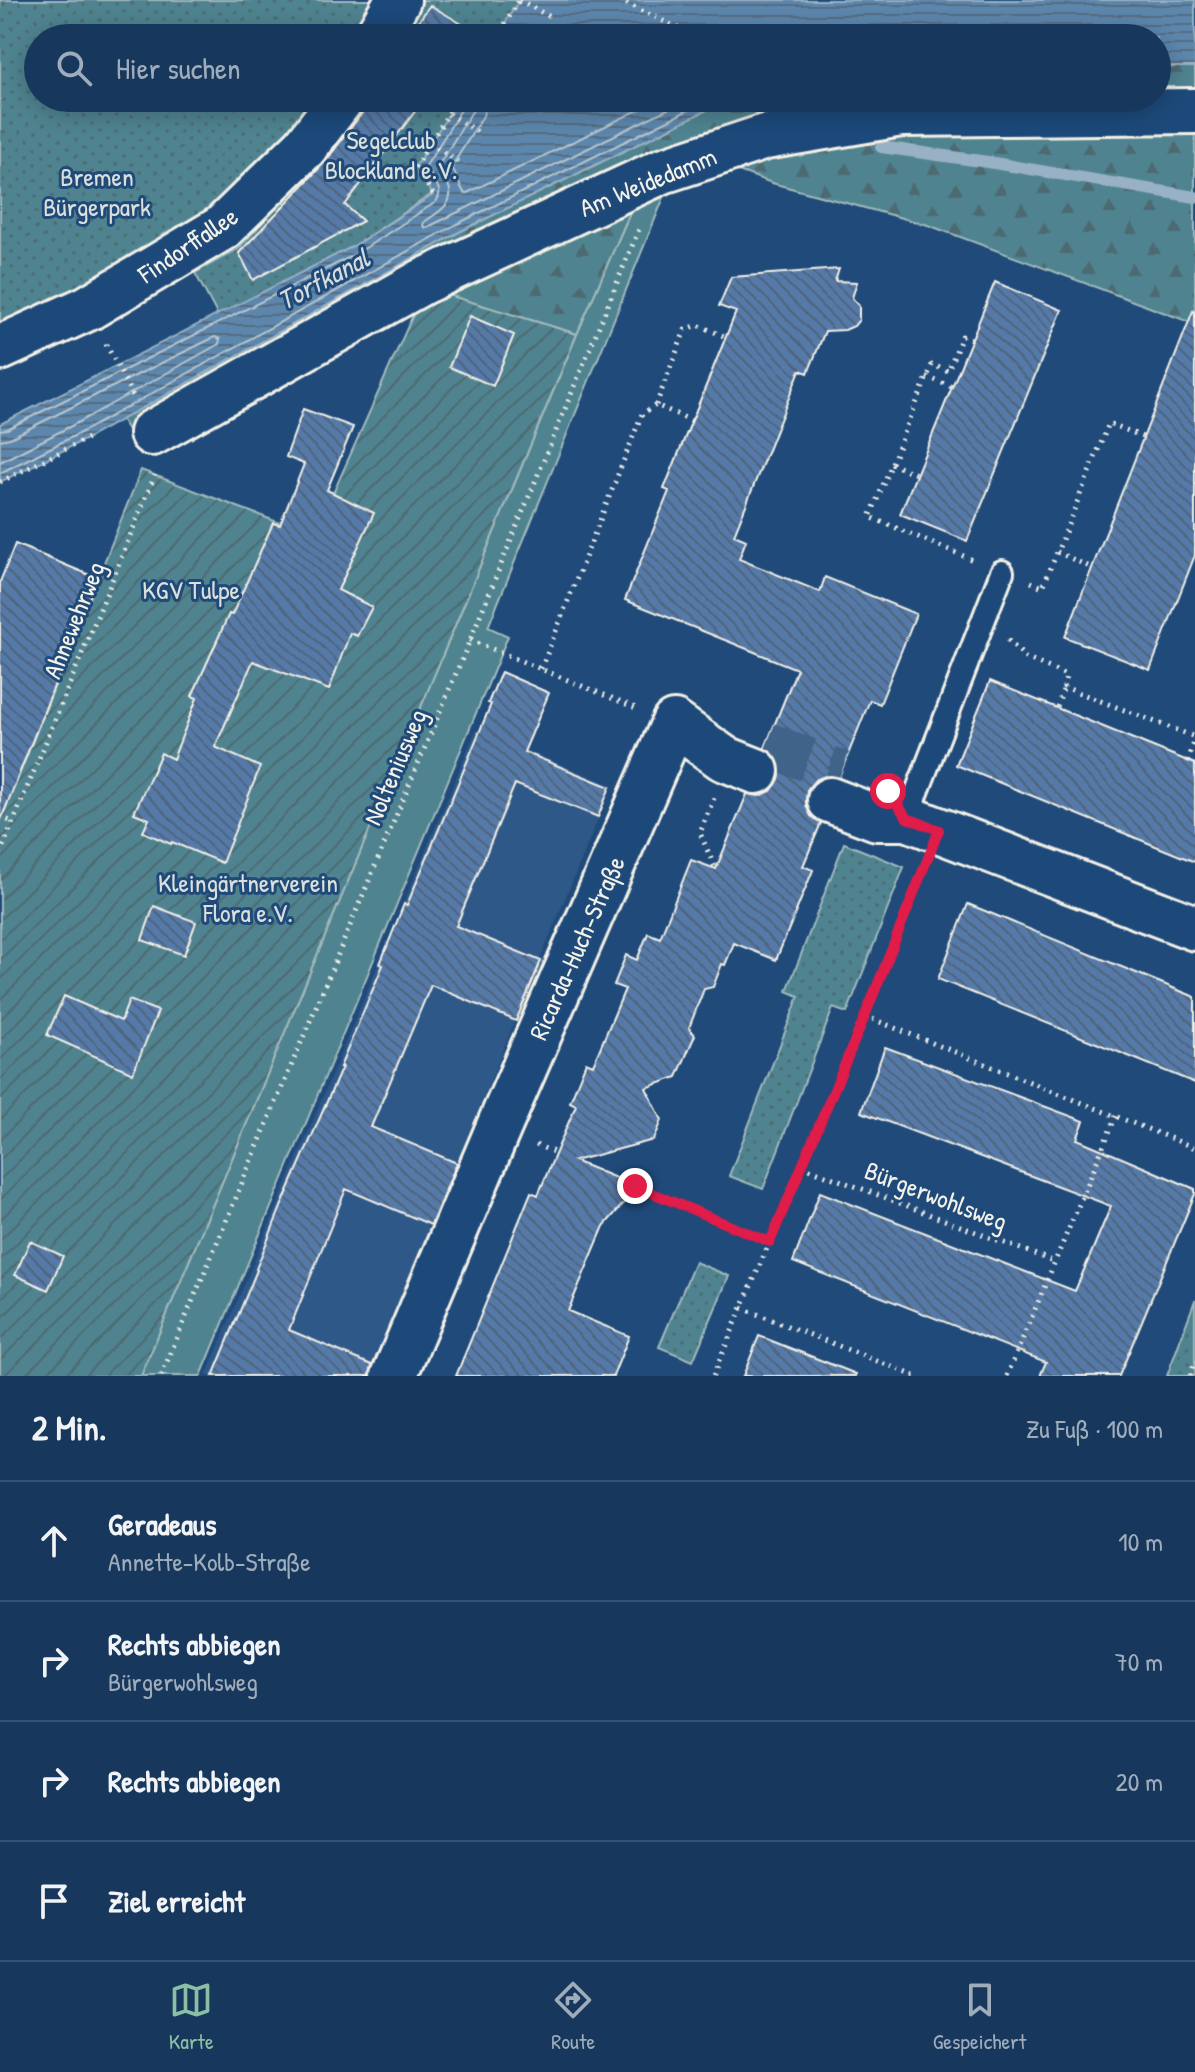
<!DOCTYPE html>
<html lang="de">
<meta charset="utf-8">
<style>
:root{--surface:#17385c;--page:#203f62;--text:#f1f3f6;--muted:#9eacbb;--line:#365272;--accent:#8abfa5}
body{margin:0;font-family:"Patrick Hand",sans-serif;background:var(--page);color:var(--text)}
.stop{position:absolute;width:24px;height:24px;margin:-18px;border:6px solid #e11d48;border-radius:50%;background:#fff}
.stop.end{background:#e11d48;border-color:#fff;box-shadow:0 2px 8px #0008}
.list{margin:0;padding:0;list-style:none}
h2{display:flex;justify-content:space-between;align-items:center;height:104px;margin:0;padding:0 32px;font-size:34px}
h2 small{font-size:26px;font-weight:400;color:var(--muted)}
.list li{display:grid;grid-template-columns:52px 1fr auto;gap:24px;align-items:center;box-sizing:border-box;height:120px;padding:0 32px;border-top:2px solid var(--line)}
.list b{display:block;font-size:30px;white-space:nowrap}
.list p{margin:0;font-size:26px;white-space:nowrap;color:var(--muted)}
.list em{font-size:26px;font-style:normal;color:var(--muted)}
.icon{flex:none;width:44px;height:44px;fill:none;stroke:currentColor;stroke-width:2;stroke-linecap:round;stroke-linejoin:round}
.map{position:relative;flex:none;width:1195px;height:1376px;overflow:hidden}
.search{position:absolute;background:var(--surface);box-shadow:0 4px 20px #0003;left:24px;right:24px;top:24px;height:88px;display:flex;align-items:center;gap:20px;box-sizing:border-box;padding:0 28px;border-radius:44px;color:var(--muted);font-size:30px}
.sheet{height:584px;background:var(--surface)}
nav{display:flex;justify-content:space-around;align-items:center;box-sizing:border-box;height:112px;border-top:2px solid var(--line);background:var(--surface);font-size:22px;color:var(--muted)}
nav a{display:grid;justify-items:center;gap:4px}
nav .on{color:var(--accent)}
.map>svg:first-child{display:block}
</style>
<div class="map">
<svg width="1195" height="1376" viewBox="0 0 1195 1376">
<defs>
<pattern id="forest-firs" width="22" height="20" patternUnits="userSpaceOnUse" patternTransform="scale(2)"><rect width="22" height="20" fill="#4f8390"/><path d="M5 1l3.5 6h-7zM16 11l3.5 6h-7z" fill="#4d6b72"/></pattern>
<pattern id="park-dots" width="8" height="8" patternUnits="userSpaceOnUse" patternTransform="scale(2)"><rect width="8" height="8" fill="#4f8390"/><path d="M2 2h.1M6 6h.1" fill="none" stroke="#4d6b72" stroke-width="1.8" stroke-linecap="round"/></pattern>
<pattern id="garden-furrows" width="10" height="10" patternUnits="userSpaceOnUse" patternTransform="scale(2)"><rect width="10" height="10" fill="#4f8390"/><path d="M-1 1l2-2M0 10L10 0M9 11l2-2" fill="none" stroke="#4d6b72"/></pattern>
<pattern id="water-rules" width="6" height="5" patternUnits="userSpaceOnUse" patternTransform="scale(2)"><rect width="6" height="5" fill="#5c86ac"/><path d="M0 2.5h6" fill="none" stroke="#546d83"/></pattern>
<pattern id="building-back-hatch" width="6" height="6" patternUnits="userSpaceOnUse" patternTransform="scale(2)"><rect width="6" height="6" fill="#547aa9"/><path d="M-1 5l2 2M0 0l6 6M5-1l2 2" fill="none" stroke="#4f647c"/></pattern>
</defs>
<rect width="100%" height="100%" fill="#1f4a7a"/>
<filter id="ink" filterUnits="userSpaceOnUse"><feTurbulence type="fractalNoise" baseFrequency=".0125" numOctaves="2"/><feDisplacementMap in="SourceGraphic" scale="16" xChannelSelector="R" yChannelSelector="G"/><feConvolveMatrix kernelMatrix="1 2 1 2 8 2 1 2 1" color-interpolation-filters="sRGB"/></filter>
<g filter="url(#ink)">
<path fill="#2f5888" d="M476 730 612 785 437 1210 366 1376H206Z"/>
<path fill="#4f8390" stroke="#a2babc" stroke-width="2" d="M671 180 488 627 508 636 201 1376H141L577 334 639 192Z"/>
<path fill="url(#forest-firs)" stroke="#a2babc" stroke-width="2" d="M1157 67H1195V103L777 120 245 367 130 433 121 419 461 231 725 101 736 98H1157Z
M898 131 1195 132V324L928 225 772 183 716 163Z
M639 192 577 334 425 288Z"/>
<path fill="url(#park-dots)" stroke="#a2babc" stroke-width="2" d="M0 0H376L353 38H38V98H316L259 171 207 227 0 343Z
M421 0H689L677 38H397Z
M358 98H577L352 247 218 316 195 273 238 249 307 174Z
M844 843 904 867 847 1013 833 1008 763 1189 729 1176 799 996 787 991Z
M695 1262 729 1276 693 1361 659 1347Z
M1195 1300V1376H1167Z"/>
<path fill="url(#garden-furrows)" stroke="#a2babc" stroke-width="2" d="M425 288 577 334 141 1376H0V823L141 470 314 536Z"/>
<path fill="url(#water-rules)" stroke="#99b1c4" stroke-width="2" d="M519 0H1195V67H1157V38H496Z
M459 98H736L725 101 461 231 88 438 0 482V424L352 247 433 195 415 167Z"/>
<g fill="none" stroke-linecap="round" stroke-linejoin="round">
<path stroke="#b7c6d0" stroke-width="2" d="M475 98 473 110 438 166C440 172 445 178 448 184 457 204 437 213 424 222L423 226 426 228 690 98
M487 98 483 116 452 166C453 170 463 192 465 194L663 98
M0 430 7 429 356 254 436 202C446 189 430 178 426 166L464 105 465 98
M0 440 10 438 106 390 215 337 220 339 219 344 79 422 0 462
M0 473 84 431 457 224 713 98"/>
<path stroke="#99b1c4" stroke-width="12" d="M881 147 988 162 1195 197"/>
</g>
<path fill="url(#building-back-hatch)" stroke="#f4f1e8" stroke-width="2" d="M430 5 475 32 471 38H407Z
M366 98H425L345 205 363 221 253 280 239 253 325 162 362 113Z
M839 269 835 281 857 282 852 298 859 306V320L854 326 845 330 825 331 808 373 800 370 734 535 746 540 739 559 820 592 825 577 916 614 880 704 870 700 839 777 825 776 815 780 807 790 806 805 811 816 821 823 803 866 813 870 776 960 734 943 725 965 722 964 713 987 704 989 689 1028 695 1035 677 1077 646 1088 662 1120 654 1140 574 1161 638 1187 604 1226 568 1311 629 1336 613 1376H456L531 1192 538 1195 576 1105 570 1102 586 1062 593 1065 625 989 614 985 626 955 637 960 648 933 660 938 691 860 716 869 747 794 759 796 771 791 779 779 781 768 776 756 765 748 797 669 625 600 669 491 664 489 736 312 719 306 731 277Z
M995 282 1062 310 967 541 900 514Z
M1193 311 1195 312V555L1150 670 1065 637Z
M470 316 514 335 493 386 449 367Z
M303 409 353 427 327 490 374 513 338 590 372 607 357 636 350 633 329 690 253 661 215 747 260 767 222 863 172 842 171 844 143 832 149 819 134 813 161 753 173 759 197 698 192 696 229 614 232 615 273 523 280 525 304 464 286 457Z
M15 544 97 578 2 817H0V582Z
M501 672 549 693 524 752 610 787 598 817 515 784 456 926 541 961 516 1021 431 985 371 1127 457 1163 431 1225 346 1189 289 1330 372 1365 370 1376H213L257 1270 256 1269 281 1207 342 1067H340L383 965 380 964 404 904 407 905 462 774 491 704 488 703Z
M990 681 1195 764V862L956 765Z
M968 904 1195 997V1083L938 979Z
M154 906 196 922 184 955 142 940Z
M64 996 121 1021 129 1000 158 1011 133 1073 47 1035Z
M885 1047 1084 1121 1077 1139 1195 1189V1194L1119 1376H1040L1046 1362 793 1262 820 1192 1075 1291 1090 1256 1111 1206 861 1112Z
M30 1241 63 1256 48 1290 15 1275Z
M759 1336 856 1374V1376H743Z"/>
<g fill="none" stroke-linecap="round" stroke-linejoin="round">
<path stroke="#3f638a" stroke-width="44" stroke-dasharray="44 22" stroke-linecap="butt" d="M767 744 841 773"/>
<defs>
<path id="service" d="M907 818 1002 572"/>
<path id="minor" d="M376 38 398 0
M0 348 88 308 222 228 305 147 342 98
M152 433 422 282 662 171 765 137 901 114 1195 111
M674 723 723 758 756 771
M830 800 877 818H907L1195 928
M394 1376 498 1129 674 723"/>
</defs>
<use href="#service" stroke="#f4f1e8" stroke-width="28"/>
<use href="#minor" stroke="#f4f1e8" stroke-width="50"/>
<path stroke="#f4f1e8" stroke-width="5" stroke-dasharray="2 6" stroke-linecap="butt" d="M519 0 554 19
M619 0 678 28
M503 28 520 38
M497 38 519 0
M491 98 500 103
M448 114 481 134
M430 143 460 163
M433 194 415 167 458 98
M971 339 962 336 948 371 932 365 870 517 973 560
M106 344 133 396
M927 377 952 387
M656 405 685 330 698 325 726 337
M891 464 916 474
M0 482 88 438
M1057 552 1092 568
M1031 582 1043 587 1109 423 1143 437
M470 640 636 708
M1008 640 1026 658 1066 675 1064 687 1195 737
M541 669 642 414 656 405 692 421
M1057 707 1064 687
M1187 761 1195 740
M714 798 700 833 716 870
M0 817 13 822
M0 854 155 475
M865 1016 1195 1148
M536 1145 556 1153
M802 1166 1055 1262
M635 1186 770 1242
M742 1308 915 1376
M161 1376 470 640 639 229
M713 1376 865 1016 924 867
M1007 1376 1116 1116
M1190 1376 1195 1363"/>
<use href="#service" stroke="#1f4a7a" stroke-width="22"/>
<use href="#minor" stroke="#1f4a7a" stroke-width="44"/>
</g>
</g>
<g fill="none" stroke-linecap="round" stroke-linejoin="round" filter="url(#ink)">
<path stroke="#e11d48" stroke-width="10" d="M635 1186 770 1242 865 1016 939 830 907 818 888 791"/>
</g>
<g text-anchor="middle" stroke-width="6" stroke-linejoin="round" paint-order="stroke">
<g font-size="26" fill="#dbe0db" stroke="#1f4a7a">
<text x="391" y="149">Segelclub<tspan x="391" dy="30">Blockland e.V.</tspan></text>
<text x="97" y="186">Bremen<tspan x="97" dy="30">Bürgerpark</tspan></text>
<text x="191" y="599">KGV Tulpe</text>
<text x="248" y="892">Kleingärtnerverein<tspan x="248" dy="30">Flora e.V.</tspan></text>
</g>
<g font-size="26" fill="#f4f1e8" stroke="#1f4a7a">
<text transform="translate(648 182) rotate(-22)" y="9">Am Weidedamm</text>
<text transform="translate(188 245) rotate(-34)" y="9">Findorffallee</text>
<text transform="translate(74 620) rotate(-68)" y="9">Ahnewehrweg</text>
<text transform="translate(395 767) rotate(-67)" y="9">Nolteniusweg</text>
<text transform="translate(577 948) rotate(-66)" y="9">Ricarda-Huch-Straße</text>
<text transform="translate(936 1196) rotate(21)" y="9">Bürgerwohlsweg</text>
</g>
<g font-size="28" font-style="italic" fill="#d6dcdc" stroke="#1f4a7a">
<text transform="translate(323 279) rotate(-28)" y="10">Torfkanal</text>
</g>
</g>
</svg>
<div class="stop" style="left:888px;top:791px"></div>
<div class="stop end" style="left:635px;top:1186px"></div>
<div class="search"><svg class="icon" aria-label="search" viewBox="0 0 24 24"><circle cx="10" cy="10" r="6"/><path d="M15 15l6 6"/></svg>Hier suchen</div>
</div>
<section class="sheet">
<h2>2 Min.<small>Zu Fuß · 100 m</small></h2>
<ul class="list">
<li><svg class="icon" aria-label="ahead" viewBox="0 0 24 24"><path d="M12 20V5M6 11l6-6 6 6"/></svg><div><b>Geradeaus</b><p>Annette-Kolb-Straße</p></div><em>10 m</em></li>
<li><svg class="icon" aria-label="right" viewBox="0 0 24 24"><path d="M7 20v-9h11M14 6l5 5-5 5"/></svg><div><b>Rechts abbiegen</b><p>Bürgerwohlsweg</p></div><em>70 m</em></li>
<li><svg class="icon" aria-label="right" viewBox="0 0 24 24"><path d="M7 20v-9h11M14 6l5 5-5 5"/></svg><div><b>Rechts abbiegen</b></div><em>20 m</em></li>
<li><svg class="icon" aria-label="arrive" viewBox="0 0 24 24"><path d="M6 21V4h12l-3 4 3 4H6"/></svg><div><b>Ziel erreicht</b></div></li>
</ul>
</section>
<nav>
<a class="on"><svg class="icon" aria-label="map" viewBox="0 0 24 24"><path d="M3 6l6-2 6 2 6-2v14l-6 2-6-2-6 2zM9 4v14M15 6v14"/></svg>Karte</a>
<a><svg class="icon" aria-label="directions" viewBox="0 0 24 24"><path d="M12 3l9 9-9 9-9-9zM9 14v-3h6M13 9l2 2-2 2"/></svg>Route</a>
<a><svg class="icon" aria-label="saved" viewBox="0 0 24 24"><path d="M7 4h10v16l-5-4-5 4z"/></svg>Gespeichert</a>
</nav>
